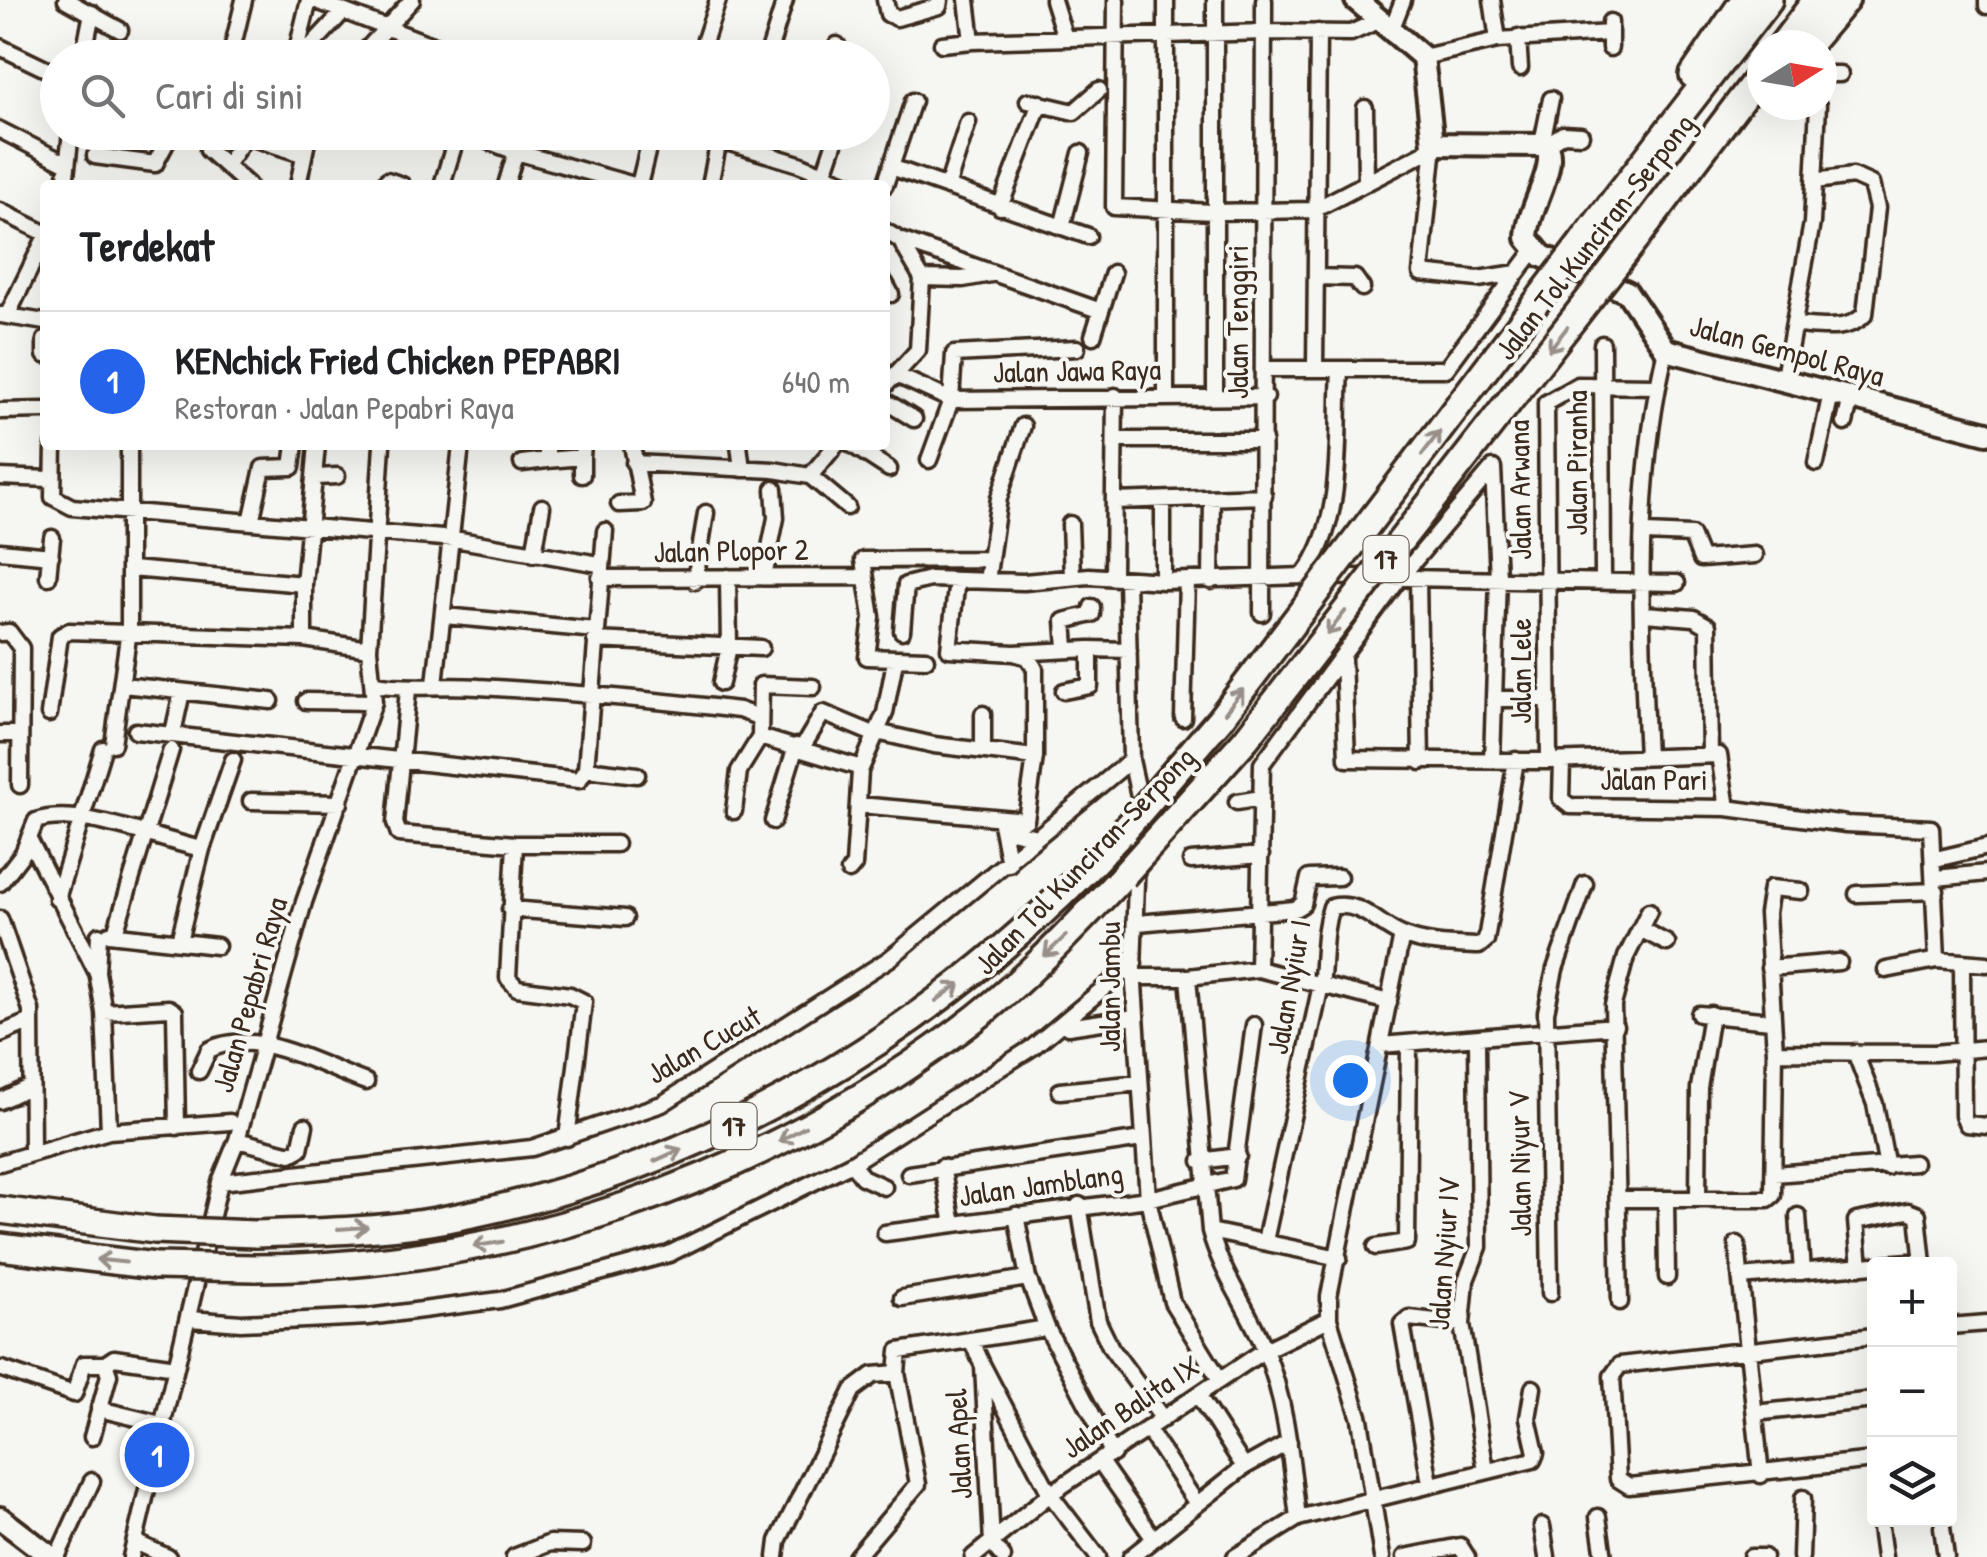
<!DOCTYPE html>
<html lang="id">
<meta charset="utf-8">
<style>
:root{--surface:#fff;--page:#f6f6f6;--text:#202124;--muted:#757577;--line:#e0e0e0;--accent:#2563eb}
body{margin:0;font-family:"Patrick Hand",sans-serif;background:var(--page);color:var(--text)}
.controls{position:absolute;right:30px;bottom:30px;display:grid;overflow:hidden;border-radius:10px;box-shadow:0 10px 40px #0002}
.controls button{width:90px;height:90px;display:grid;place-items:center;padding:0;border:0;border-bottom:2px solid var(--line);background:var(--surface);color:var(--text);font:50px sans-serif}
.compass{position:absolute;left:1747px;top:30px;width:90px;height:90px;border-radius:50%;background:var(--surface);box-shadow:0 10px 40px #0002;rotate:79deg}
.you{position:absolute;left:1350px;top:1080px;width:35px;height:35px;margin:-25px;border:8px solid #fff;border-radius:50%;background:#1a73e8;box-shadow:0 0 0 15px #1a73e833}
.badge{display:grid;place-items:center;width:65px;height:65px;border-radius:50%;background:var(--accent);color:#fff;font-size:32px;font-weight:700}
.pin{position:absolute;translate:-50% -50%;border:5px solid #fff;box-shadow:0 2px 10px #0006}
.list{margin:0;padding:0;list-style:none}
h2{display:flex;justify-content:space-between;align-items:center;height:130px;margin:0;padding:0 40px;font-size:42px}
h2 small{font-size:32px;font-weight:400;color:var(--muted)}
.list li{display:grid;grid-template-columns:65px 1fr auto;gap:30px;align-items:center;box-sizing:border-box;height:140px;padding:0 40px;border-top:2px solid var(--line)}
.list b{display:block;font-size:38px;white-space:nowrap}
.list p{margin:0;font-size:32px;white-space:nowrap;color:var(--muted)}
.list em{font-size:32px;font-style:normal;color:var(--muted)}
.icon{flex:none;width:55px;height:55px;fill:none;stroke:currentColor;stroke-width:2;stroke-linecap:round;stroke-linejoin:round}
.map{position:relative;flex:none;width:1987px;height:1557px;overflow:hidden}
.search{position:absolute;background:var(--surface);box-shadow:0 10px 40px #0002;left:40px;top:40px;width:850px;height:110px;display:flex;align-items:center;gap:25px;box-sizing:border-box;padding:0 35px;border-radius:55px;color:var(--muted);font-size:38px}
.panel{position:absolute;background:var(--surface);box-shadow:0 10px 40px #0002;left:40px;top:180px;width:850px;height:270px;border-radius:10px}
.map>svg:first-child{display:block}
</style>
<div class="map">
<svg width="1987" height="1557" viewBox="0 0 1987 1557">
<rect width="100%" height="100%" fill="#f6f6f2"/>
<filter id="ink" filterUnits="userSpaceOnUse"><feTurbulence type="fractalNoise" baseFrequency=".01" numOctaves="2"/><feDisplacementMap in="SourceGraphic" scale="20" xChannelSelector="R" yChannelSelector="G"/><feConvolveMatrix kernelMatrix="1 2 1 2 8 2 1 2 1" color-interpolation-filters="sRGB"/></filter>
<g filter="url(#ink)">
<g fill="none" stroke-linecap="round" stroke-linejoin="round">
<defs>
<path id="street" d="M66 0 120 30
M314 0 466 58
M885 0 888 14 897 18 939 6 940 0
M967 0 972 41 1264 32 1351 33 1380 20
M1053 0 1065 38
M1116 0 1114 207 1213 212 1314 210 1424 153 1433 144
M1215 0V397
M1492 0 1498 40
M1987 0V6
M1610 22V48
M1392 28 1403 0
M1518 37 1520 68
M942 44 972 41
M0 47 58 75
M364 51 384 58
M670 56 674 58
M1423 57 1498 40 1610 33
M83 58 92 13
M230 58 244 0
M295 58 309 0
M300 58 341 14
M359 58 412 0
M699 58 718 0
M767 58 785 0
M833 58 837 45
M1822 74H1840
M1028 101 1074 112 1099 90
M1365 108 1366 181
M0 130 67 164
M464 132 516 152 634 185
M694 132 799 164 850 185
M1542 143 1551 99
M1434 145 1421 273 1478 279 1517 273
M1546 145 1563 134 1581 135
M208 150 248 185
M95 156 155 164 172 132
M227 164 246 136 302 154
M891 167 1088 236
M824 174 838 132
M387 180 402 185
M65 185 71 132
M298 185 309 132
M442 185 458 132
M506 185 516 152
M639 185 652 132
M710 185 719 140
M885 185 913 101
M947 187 968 122
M1000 207 1040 103
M0 211 45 233
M1062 227 1081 153
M885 231 900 240 1101 311
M900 240 922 278 963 279 991 274
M1316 277 1355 278 1362 288
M885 283 891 294
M1 315 45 322
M7 316 45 238
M1795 325C1818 326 1848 333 1865 314L1877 208 1871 184 1853 176 1815 181
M1093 336 1113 273
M45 340V355
M1602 344 1603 582
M1266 369H1446L1535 249
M1315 369 1318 32
M896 375 951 400 1266 397
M1783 383 1812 223 1818 105
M885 386 918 350 922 278
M1166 397V0
M885 401 914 419
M0 411 45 410
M1845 423 1851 398
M1116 440H1264
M54 445 53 497 72 507 454 539 599 564
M547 445V460L582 457 583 445
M739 445 742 469
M852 445 889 469
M582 457V475
M929 460 951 400 954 354 1077 348
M522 463 547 460
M634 463 774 470 810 476 847 507
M1816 463 1831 393
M810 476 836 445
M0 477 50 479
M316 477 337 476
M1163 500V581
M1115 501 1264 496
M619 504 643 503 632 445
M251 522 263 468 292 467 295 445
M1070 524 1072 577
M1646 533 1691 535 1701 559 1755 555
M0 551 51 556
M534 554 542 507
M131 569 304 584
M1113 576 1115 396
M1303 576C1346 520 1336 437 1340 369
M48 577 52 538
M764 577 776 518 774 489
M600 578 863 577
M1418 578 1421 762
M1127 579 1131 760 1139 796 1133 969 1148 1199 1172 1302 1220 1380
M957 580 949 649 1014 653 1090 649V686L1064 691
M695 581 706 513
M987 581 999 498 1023 426
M1211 581 1212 498
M1262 613 1264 0
M1645 614 1694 618 1708 626 1710 755
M444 616 596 630
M902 631 906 585 930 579 1024 582 1089 576 1163 581 1303 576 1677 583
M0 633 9 632 21 648 20 785
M304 639V584L317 445
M595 640 761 648
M1066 647 1064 621 1092 614V607
M1090 649 1129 650
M926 659 867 657 872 617 863 560 987 559
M1343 659 1347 759 1549 761 1719 755 1727 808
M721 683 729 647 728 577
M374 684C409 690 442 684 479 687 566 692 653 700 739 710L758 717
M435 684 461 445
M123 685 271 701
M813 687 761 685 760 737 861 768
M408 690 395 823 399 834 515 844H616
M1494 699H1549
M306 701 374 702
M49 714 60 636 69 631 304 639 369 649
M983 714V750
M1183 718 1187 581
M136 731 579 780 586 769 605 531
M877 732 934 745 1035 757
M173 733 182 692
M0 734H19
M113 744 129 630V445
M802 748 823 713 876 735
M1647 756C1640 624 1634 479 1666 350
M1492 760 1498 578 1493 468
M1549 761 1546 403 1578 385 1657 386
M1562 761 1561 799 1570 806 1727 808 1846 824 1931 828 1937 960 1987 964
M586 769 637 775
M251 801 340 803
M1237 802 1261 798
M859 805 1026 820 1035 757V669L1028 657 1014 653
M734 811 739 771 760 737
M1000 819 1009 864
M773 821 796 746
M1002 829 1037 837
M29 839 96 971
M515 844 508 978 517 988 570 995 584 1002 567 1138
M1936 859 1987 847
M1191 861 1261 855
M849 871 854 865 860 771 885 713 895 661
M1936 878 1987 873
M0 883 23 853 36 821C78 806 158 840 202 849
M1857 894 1936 891
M57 899 103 749
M510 909 625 918
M0 919 31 1010 32 1152
M1138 923 1295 909 1303 904 1309 878 1339 877
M1640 929 1667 943
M115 933 171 750
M109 934 217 946
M99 935 97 972 104 1012 109 1131
M179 941 202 849 233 760
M1962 965 1963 1116 1967 1124 1987 1126
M1769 968 1839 962
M1258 969 1262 764 1399 579 1493 468
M1886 970 1937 960
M1134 977H1188L1258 969 1389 1002
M1188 977 1210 1231C1222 1275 1249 1309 1265 1350 1287 1403 1291 1462 1298 1518
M104 1012 169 1008 175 1012 177 1127
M1699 1014 1771 1021
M1068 1027 1135 1017
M0 1034 31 1021
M1477 1039 1479 1247 1466 1280 1462 1324 1486 1471
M1381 1045 1615 1026
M1775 1052 1934 1053 1987 1048
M1855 1052 1875 1104 1887 1167
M199 1071 209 1050C255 1026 321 1066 366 1082
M1060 1091 1139 1083
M0 1101 31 1086
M237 1140 291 1154 300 1149 305 1126
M1201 1161 1238 1156
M0 1163 109 1131 230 1122
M852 1163 862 1177 884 1187
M942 1167 953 1224
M909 1174 1142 1139
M1774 1174 1914 1163
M220 1182 532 1148 662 1104 889 959 1131 760
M1698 1198 1699 1088 1711 1014
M1618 1199H1768L1773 1195 1775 1052 1767 913 1771 888 1801 891
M1666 1199 1667 1277
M1079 1205 1098 1321 1111 1348 1163 1419
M1016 1215 1028 1278 1047 1328 1113 1454
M1798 1216 1802 1272
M1210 1231 1339 1258
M885 1233 1148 1199 1233 1179 1254 1025
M1265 1241 1321 985C1325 958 1322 933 1331 907 1362 900 1377 925 1402 935 1425 945 1455 945 1479 946L1486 940 1516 760
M1737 1244 1761 1475
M1376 1247 1407 1242 1409 1043
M1884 1264 1923 1261
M1860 1267 1856 1221 1908 1211 1918 1215 1923 1264
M1741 1277 1874 1265
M1550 1293 1546 1012 1555 969 1585 884
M902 1298 1028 1278
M1620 1302 1613 1005 1626 957 1649 911
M190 1319 241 1323 368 1317 500 1300 669 1254 852 1163 1033 1047 1134 963
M1950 1326 1987 1323
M1874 1336 1620 1365 1612 1376 1618 1479 1629 1486 1874 1460
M972 1342 983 1366 992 1544 1003 1557
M105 1364 114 1358 176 1367
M983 1366 1050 1494 1098 1557
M2 1369 74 1394 84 1364H105L109 1375 92 1437
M1198 1395 1244 1467
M99 1409 161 1424
M1755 1413 1874 1400
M1148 1430 1197 1504
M1101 1463 1154 1539
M1430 1483 1402 1324 1409 1318 1462 1324
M1598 1517 1604 1557
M1879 1520 1884 1557
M1542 1526 1547 1557
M1942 1527 1946 1557
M135 1542 168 1557
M57 1557 92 1481
M131 1557 220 1182 237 1140 304 902 374 702 369 649 382 445
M514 1557 550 1543 583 1544
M776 1557 778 1541 853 1390 873 1375 897 1373
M856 1557 918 1484 897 1373 899 1351 1047 1328
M973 1557 1050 1494 1220 1380 1265 1350 1329 1319
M1131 1557 1244 1467 1289 1442
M1235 1557 1298 1518 1533 1460 1536 1453 1528 1418 1533 1388
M1382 1557 1360 1419 1329 1319V1296L1402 935
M1405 1557 1460 1546 1467 1557
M1751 1557H1764
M1801 1557 1803 1498"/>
<path id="secondary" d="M1356 0 1423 57 1433 144 1546 145C1559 166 1527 209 1527 238L1542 256 1627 292 1666 350 1987 433
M0 1518 51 1557"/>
<path id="highway" d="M1782 45 1816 0
M1808 45 1846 0
M1693 75 1744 0
M1621 191 1769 0
M1639 235 1762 72
M0 1210 155 1230
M255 1234C313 1232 373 1231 430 1222 700 1176 942 1030 1125 829
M0 1247 155 1266
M255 1268C507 1267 755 1182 957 1032 1019 987 1071 931 1123 876"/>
</defs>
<use href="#street" stroke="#3b2a1e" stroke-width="21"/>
<use href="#secondary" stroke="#3b2a1e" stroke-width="28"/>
<use href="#highway" stroke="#3b2a1e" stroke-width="32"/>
<use href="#street" stroke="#f6f6f2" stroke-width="14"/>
<use href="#secondary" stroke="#f6f6f2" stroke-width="20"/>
<use href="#highway" stroke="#f6f6f2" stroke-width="25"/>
<defs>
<path id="highway-bridge" d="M1125 829 1220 719 1621 191
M1123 876 1246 739 1639 235
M155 1230 255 1234
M155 1266 255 1268"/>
</defs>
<use href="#highway-bridge" stroke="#3b2a1e" stroke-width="32" stroke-linecap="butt"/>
<use href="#highway-bridge" stroke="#f6f6f2" stroke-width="25"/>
</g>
<defs><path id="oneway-shaft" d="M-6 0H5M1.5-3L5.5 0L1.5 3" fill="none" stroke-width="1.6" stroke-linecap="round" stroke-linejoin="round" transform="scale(2.5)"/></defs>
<g stroke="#989088">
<use href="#oneway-shaft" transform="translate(1558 339) rotate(128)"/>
<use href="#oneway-shaft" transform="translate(1431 443) rotate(-53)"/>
<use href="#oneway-shaft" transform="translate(1336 623) rotate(128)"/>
<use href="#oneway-shaft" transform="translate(1234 701) rotate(-53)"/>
<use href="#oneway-shaft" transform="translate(1055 946) rotate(136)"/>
<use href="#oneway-shaft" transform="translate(948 992) rotate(-36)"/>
<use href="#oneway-shaft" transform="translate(792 1134) rotate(151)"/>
<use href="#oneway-shaft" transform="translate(668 1155) rotate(-24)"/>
<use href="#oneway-shaft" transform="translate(353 1228) rotate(-4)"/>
<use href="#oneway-shaft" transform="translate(488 1244) rotate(171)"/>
<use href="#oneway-shaft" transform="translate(111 1261) rotate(-174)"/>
</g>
</g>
<g text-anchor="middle" stroke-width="8" stroke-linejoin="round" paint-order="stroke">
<g fill="#f6f6f2" stroke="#73675e" stroke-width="2.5">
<rect x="1363.5" y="536" width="45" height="46" rx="8"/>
<rect x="711.5" y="1103" width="45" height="46" rx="8"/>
</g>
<g font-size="28" font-weight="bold" fill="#3b2a1e">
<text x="1386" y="569">17</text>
<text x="734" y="1136">17</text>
</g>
<g font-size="30" fill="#3b2a1e" stroke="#f6f6f2">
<text transform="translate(1595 237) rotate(-52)" y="10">Jalan Tol Kunciran–Serpong</text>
<text transform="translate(1238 322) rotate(-90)" y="10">Jalan Tenggiri</text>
<text transform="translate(1787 351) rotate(15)" y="10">Jalan Gempol Raya</text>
<text transform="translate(1077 371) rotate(-1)" y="10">Jalan Jawa Raya</text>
<text transform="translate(1577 463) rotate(-90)" y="10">Jalan Piranha</text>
<text transform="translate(1520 490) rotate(-91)" y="10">Jalan Arwana</text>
<text transform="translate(731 551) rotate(-1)" y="10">Jalan Plopor 2</text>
<text transform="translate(1521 671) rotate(-90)" y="10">Jalan Lele</text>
<text x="1654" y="790">Jalan Pari</text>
<text transform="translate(1085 861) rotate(-46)" y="10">Jalan Tol Kunciran–Serpong</text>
<text transform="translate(1110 987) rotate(-90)" y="10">Jalan Jambu</text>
<text transform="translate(1289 987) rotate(-80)" y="10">Jalan Nyiur I</text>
<text transform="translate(250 995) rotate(-74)" y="10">Jalan Pepabri Raya</text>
<text transform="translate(704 1045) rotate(-30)" y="10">Jalan Cucut</text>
<text transform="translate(1520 1164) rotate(-91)" y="10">Jalan Niyur V</text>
<text transform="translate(1041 1185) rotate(-8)" y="10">Jalan Jamblang</text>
<text transform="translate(1444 1254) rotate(-86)" y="10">Jalan Nyiur IV</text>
<text transform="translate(1131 1407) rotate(-34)" y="10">Jalan Balita IX</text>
<text transform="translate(959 1444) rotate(-93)" y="10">Jalan Apel</text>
</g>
</g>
</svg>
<div class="controls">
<button>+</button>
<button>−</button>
<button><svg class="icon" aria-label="layers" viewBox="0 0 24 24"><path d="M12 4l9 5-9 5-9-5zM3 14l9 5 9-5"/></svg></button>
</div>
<svg class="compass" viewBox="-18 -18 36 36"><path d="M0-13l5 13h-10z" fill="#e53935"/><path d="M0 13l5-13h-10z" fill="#757577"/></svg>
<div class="you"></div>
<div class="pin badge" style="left:157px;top:1455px">1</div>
<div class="search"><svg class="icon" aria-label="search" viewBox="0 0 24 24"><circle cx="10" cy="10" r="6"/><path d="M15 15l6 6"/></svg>Cari di sini</div>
<section class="panel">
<h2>Terdekat<small></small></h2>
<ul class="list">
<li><span class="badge">1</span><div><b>KENchick Fried Chicken PEPABRI</b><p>Restoran · Jalan Pepabri Raya</p></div><em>640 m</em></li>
</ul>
</section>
</div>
